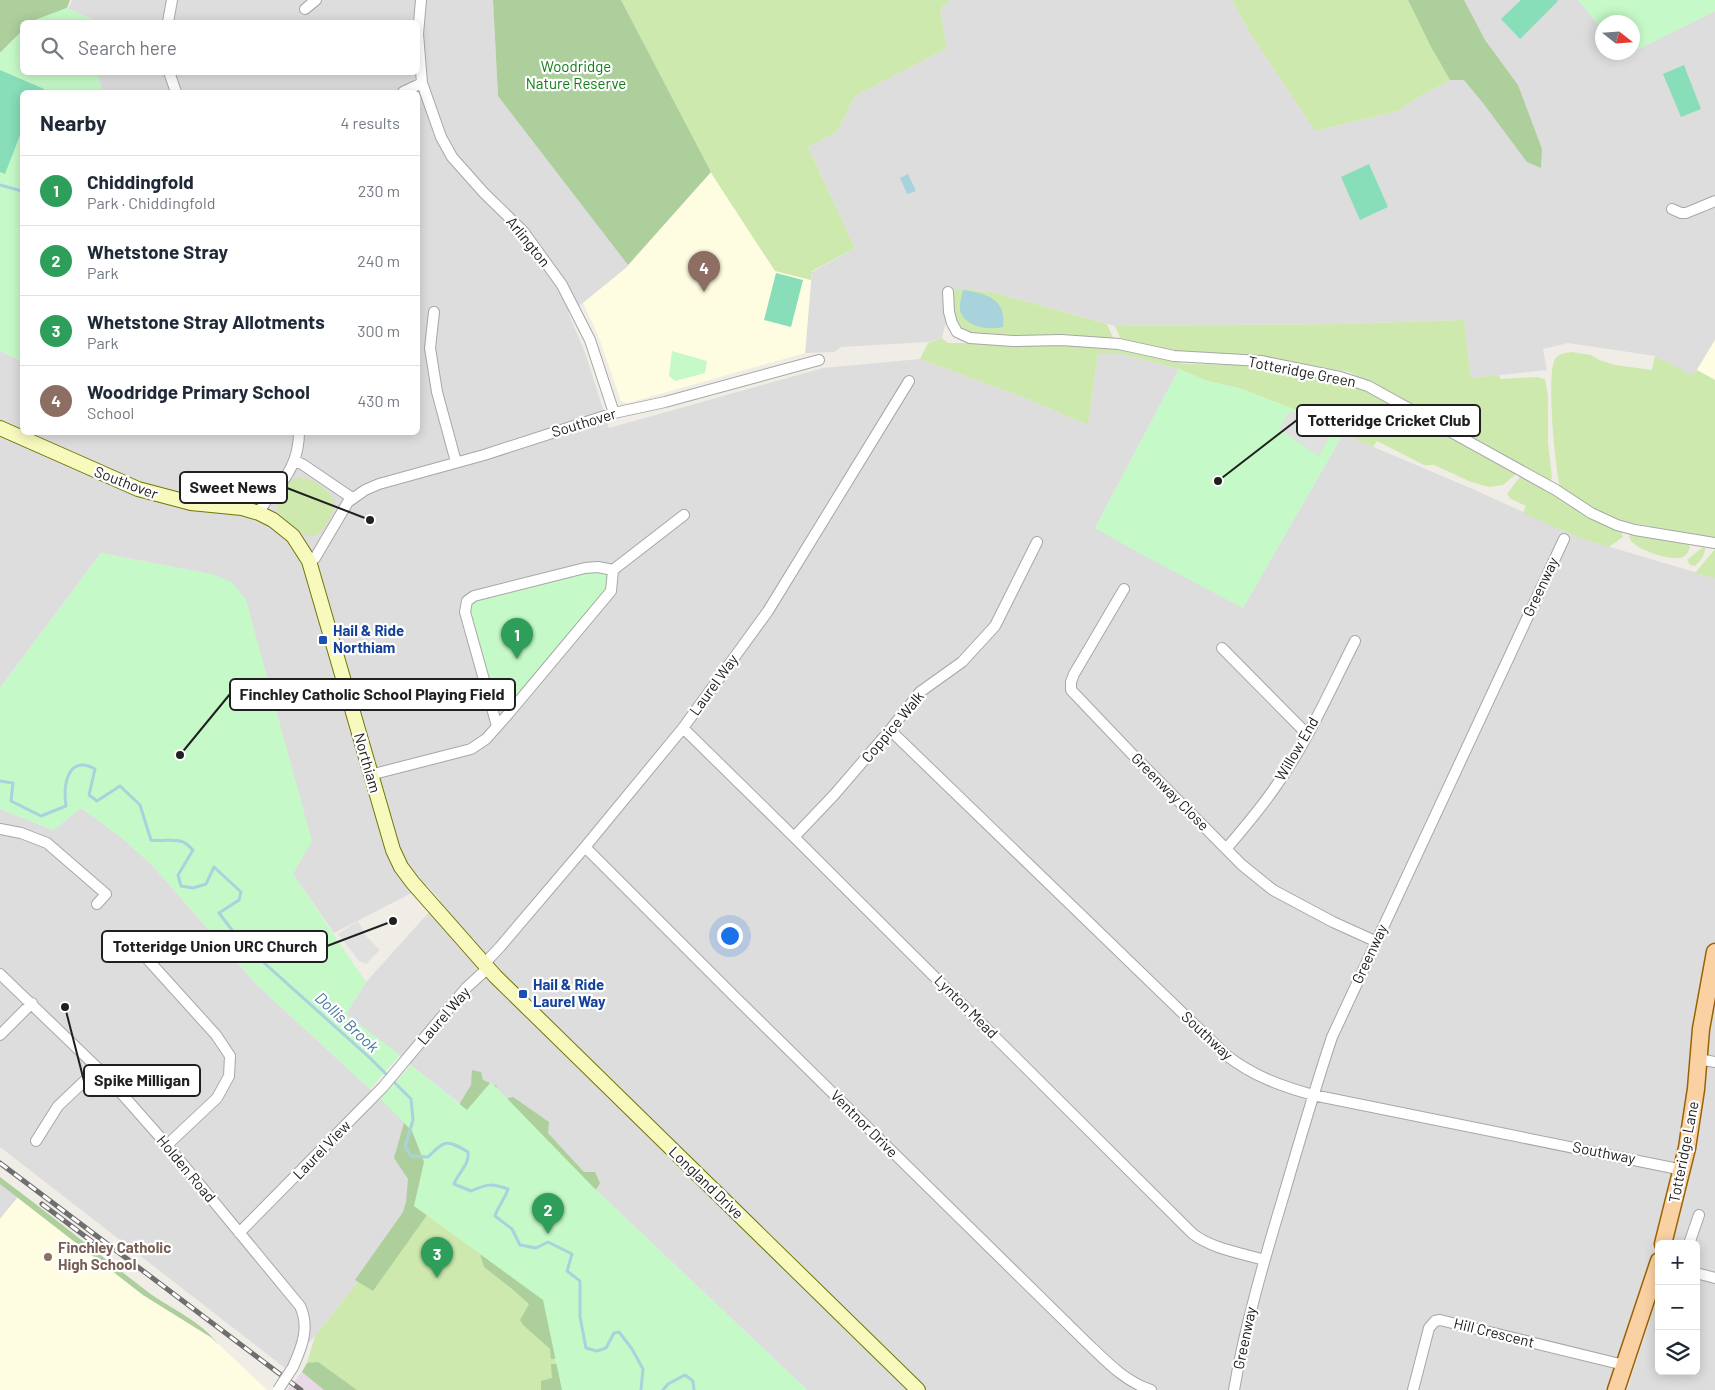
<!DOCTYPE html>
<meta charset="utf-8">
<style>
:root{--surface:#fff;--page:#f6f6f7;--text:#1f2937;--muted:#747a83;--line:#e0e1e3;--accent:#2563eb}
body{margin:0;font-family:Barlow,sans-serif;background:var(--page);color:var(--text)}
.controls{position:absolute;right:15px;bottom:15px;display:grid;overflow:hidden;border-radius:8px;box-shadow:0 2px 12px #0003}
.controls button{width:45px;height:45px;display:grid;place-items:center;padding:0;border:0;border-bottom:1px solid var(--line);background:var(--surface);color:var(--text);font:25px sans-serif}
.compass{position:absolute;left:1595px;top:15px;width:45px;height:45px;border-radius:50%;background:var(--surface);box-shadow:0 2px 12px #0003;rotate:107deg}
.you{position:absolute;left:729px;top:935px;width:18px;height:18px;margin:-12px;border:4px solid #fff;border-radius:50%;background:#1a73e8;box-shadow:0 0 0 8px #1a73e833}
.badge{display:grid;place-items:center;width:32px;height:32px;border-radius:50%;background:var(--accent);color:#fff;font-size:16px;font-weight:700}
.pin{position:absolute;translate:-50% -41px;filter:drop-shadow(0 1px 2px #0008)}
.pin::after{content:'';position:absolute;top:26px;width:18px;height:15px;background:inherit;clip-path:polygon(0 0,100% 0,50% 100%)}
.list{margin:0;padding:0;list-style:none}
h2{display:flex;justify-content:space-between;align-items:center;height:65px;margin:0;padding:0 20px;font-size:21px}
h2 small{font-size:16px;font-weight:400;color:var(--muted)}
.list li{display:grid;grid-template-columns:32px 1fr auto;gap:15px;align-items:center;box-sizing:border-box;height:70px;padding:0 20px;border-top:1px solid var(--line)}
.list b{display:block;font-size:19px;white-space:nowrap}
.list p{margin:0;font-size:16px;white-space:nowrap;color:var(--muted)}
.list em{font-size:16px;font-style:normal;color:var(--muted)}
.icon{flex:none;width:28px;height:28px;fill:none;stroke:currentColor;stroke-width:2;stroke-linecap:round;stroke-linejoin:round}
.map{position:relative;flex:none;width:1715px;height:1390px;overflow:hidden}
.search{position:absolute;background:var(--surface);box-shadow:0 2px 12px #0003;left:20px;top:20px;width:400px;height:55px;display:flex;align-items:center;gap:12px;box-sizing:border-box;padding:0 18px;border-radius:8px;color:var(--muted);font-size:19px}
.panel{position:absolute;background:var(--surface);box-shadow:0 2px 12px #0003;left:20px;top:90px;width:400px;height:345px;border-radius:8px}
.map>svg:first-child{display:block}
</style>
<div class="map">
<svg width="1715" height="1390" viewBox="0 0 1715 1390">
<rect width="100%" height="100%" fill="#f0ede7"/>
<path fill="#dedddd" d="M72 0H493L498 95 629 266 583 303 568 312 586 355 609 428 823 368 920 359 1030 400 1088 425 1098 354H1121L1179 369 1095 528 1243 608 1343 434 1475 490 1580 538 1715 578V1390H1627L1659 1292V1371H1696V1244H1660L1667 1219 1613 1372 1608 1390H807L596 1190 490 1083 468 1110 346 1014 366 982 440 900 427 885 334 933 293 874 215 575 101 553 0 688V351L22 361V432H201L211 435 212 432H418V92H103L97 73 418 72V22H99L68 9Z
M950 0H1232L1251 35 1315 131 1398 111 1417 98 1450 80 1408 0H1578L1602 29V52L1623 53 1625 55 1715 11V340L1693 376 1655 356 1568 343 1543 349 1547 370 1471 378 1464 320 1343 324 1115 326 996 293 966 289 944 290 946 302V322L942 338 928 342 841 347 834 352 805 353 812 272 855 248 808 147 837 132 855 96 947 48 940 9Z
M81 808 122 838 152 865 257 985 370 1089 412 1131 414 1206 378 1256 315 1336 285 1368 0 1147V809L53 830Z
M0 1184 18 1197 0 1219Z"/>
<path fill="#e9d9e7" d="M302 1372 324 1390H287Z"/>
<path fill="#fefde2" d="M711 172 775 271 811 280 805 353 628 403 621 401 598 335 583 303 627 267Z
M1715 340V380L1697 370Z
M18 1197 143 1295 212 1338 267 1390H0V1219Z"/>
<path fill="#cde9ae" d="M621 0H950L940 9 947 48 855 96 837 132 808 147 855 248 812 271 811 280 775 271 713 176Z
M1232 0H1408L1431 47 1450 80 1417 98 1398 111 1315 131 1251 35Z
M954 289H966L996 293 1107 324 1113 338 1111 341 989 337 969 332 961 327 955 320 953 300Z
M1464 320 1471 378 1498 375 1501 379 1537 377 1545 379 1548 396V443L1552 478 1550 482 1349 372 1281 360 1202 356 1122 342 1115 326 1343 324Z
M942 338 948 343H1044L1118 349 1185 364 1259 365 1358 385 1516 471V474L1503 485 1489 487 1471 482 1434 465H1424L1377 441 1373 447 1343 434 1322 420 1239 388 1207 381 1179 369 1121 354H1098L1088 425 1030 400 920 359 928 343Z
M1572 352 1591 355 1599 360 1615 365 1652 370 1655 356 1692 375 1697 370 1715 380V539L1623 521 1602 514 1560 487C1555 467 1546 375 1555 359 1559 353 1566 353 1572 352Z
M1522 474 1600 523 1621 531 1623 537 1609 547 1580 538 1523 513 1526 506 1511 499 1507 494Z
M299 477C312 478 328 488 334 500 335 508 332 514 328 522 317 542 305 538 291 525 286 520 281 516 277 511 277 498 286 481 299 477Z
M1634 533 1688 544 1690 547C1689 551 1687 555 1683 557 1671 562 1632 549 1629 537L1631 534Z
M1703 547 1705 548C1705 556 1700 561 1695 566L1690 565 1687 560Z
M1715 549V578L1695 573Z
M414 1206 543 1300 562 1390H324L302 1372 307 1363 315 1336 378 1256Z"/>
<path fill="#adcf9c" d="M0 0H70L67 8 31 22H22V31L0 53Z
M493 0H621L711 172 628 265 498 96Z
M1408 0H1464L1485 40 1518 85 1542 149 1541 168 1527 162 1483 103 1464 80H1450L1431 47Z
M472 1070 481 1072 483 1080 497 1086 494 1092 502 1100 513 1097 549 1122 548 1133 584 1172H595L600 1183 593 1194 570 1357 551 1359 550 1349 523 1325 520 1320 529 1304 511 1288 484 1267 480 1254 427 1215 373 1291 355 1280 403 1212 406 1202 408 1179 394 1158 404 1123 380 1099 443 1114 490 1121 457 1108 471 1085Z
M0 1177C50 1214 98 1254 148 1292 171 1309 201 1321 218 1344L212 1338 143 1295 0 1184Z
M318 1362 357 1390H324L302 1372 307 1363Z
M551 1364H564L591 1390H541V1381L552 1378Z"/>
<path fill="#c6f9c8" d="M1578 0H1715V11L1633 52 1632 22H1602V29Z
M67 8 99 22H31L32 21Z
M22 31V72L97 73 103 92H22V361L0 351V53Z
M672 351 707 361 705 373 675 381 669 376Z
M1179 369 1207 381 1239 388 1322 420 1343 434 1243 608 1141 554 1095 528Z
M101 553 215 575 233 583 246 600 312 841 293 874 366 982 346 1014 400 1055 370 1089 257 985 152 865 122 838 81 808 53 830 0 809V688Z
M593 570 607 572 609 583 606 592 507 710H503L497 705 470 613 471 606 476 600Z
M411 1065 467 1110 491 1082 596 1190 807 1390H562L543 1300 414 1206 424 1162 412 1131 380 1099Z"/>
<path fill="#87deb9" d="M1521 0H1557L1558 1 1520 39 1501 19Z
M1684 65 1701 109 1681 117 1663 74Z
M0 70 44 89 42 92H22V130L5 174 0 172Z
M1369 164 1388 207 1360 220 1341 177Z
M776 273 803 280 791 327 764 320Z"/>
<path fill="#e0e0e0" d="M1290 411 1305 417 1303 422 1307 425 1314 420 1333 430 1319 456 1279 429Z
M358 921 367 937 380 950 366 964 359 961 338 934Z"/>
<path fill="#a8d3dd" d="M908 174 916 191 907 194 900 178Z
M963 290C986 293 1007 299 1003 327 989 330 968 328 961 313 958 306 962 296 963 290Z"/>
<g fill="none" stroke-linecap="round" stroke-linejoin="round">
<path stroke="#a8d3dd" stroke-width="3" d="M0 185 22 191
M0 781 13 783 11 801 41 816 66 806C63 786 67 754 95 769L89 795 97 801 120 786 140 805 151 840C162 842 175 838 183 842 186 843 190 847 193 850L178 875 181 886 193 888 206 884 214 867 241 892 239 900 219 913 241 942 370 1058 411 1099 413 1120 405 1147 411 1156 428 1157C445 1140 447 1139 468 1152 470 1164 458 1173 454 1184L471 1191C487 1184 491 1183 508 1189 505 1199 498 1206 495 1216L512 1229 520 1245 536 1248 548 1242 572 1254 567 1271 580 1281V1317L586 1348 597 1351 606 1348 614 1333 619 1332 632 1349 643 1369 641 1390
M663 1390 668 1384 685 1375 693 1381 694 1390"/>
<defs>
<path id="street" d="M421 0 418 34 422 83 441 137 452 157 484 193 523 231 562 285 590 340 614 413
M305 9 316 0
M168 22 172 0
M169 72 176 92
M403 92 422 83
M1672 209 1681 213H1686L1715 201
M948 292 949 312 952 323 957 332 970 338 1013 341 1061 340 1119 344 1174 356 1261 361 1340 377 1368 386 1556 490 1591 513 1617 525 1635 530 1715 543
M434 312 430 348 437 392 456 462
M295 461 302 464 352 498
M259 513C264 502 270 495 278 487 292 471 299 454 299 432
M309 561 315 558 348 502 365 490 379 484 484 455 614 413 665 402 819 360
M1124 589 1074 674 1071 682V690L1132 754 1242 865 1273 890 1333 922 1375 941
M1222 648 1307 734
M497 726 465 612 467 601 474 596 585 568 598 567 613 570
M683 728 794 837 1193 1234C1213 1249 1241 1253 1264 1260
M890 730 1226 1055C1253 1076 1281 1086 1313 1095L1683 1170
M370 775 471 749 486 739 509 713 611 591 613 570 684 515
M0 829 21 833 47 843 106 894 97 904
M794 837 834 795 890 730 920 692 962 662 995 626 1037 542
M585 847 736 998 1085 1341C1106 1361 1124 1381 1151 1390
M1226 849C1244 828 1261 808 1276 786 1308 741 1330 690 1355 641
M131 941 216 1035 230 1056 229 1076 217 1098 167 1145
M484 964 500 947 585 847 683 728 768 611 909 381
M0 974 107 1077 167 1145 300 1306C310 1327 302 1347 293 1367
M0 1035 32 1003
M1699 1059 1715 1062
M36 1141 58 1106 98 1068
M239 1233 383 1087 466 988 488 968
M1689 1244 1699 1215
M1696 1273 1715 1278
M1234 1390C1245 1326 1263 1264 1282 1201 1298 1146 1314 1091 1332 1037L1564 539
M1413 1390 1429 1328 1435 1321 1440 1320 1624 1365"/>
<path id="secondary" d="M0 428 138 489 191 503 242 508 259 513 273 520 293 536 309 561 393 850 401 867 413 883 495 976 918 1390"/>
<path id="primary" d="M1663 1244 1687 1148 1696 1089 1701 1029 1715 952
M1616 1390 1659 1261"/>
</defs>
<use href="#street" stroke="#a7a7a7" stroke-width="12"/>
<use href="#secondary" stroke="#707707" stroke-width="16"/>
<use href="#primary" stroke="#9a6203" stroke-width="19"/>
<use href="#street" stroke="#fff" stroke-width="10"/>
<use href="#secondary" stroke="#f8f9bd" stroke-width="14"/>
<use href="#primary" stroke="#fad1a2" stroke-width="16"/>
<defs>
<path id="rail" d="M0 1163 301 1390
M42 1204 106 1252"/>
</defs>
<use href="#rail" stroke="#6e6e6e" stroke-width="5"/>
<use href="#rail" stroke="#fff" stroke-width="3" stroke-dasharray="9" stroke-linecap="butt"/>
<defs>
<path id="street-bridge" d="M278 1390 293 1367"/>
</defs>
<use href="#street-bridge" stroke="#a7a7a7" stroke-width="12" stroke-linecap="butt"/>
<use href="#street-bridge" stroke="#fff" stroke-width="10"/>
</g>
<g fill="#1a4fb4" stroke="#fff" stroke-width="2">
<rect x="318" y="635" width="10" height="10" rx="2.5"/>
<rect x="518" y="989" width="10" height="10" rx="2.5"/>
</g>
<circle fill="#8d6e63" stroke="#fff" stroke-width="2" cx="48" cy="1257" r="5"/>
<g text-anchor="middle" stroke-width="4.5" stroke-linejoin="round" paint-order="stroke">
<g font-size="15" fill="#0e7f13" stroke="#fff">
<text x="576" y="72">Woodridge<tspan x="576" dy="17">Nature Reserve</tspan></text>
</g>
<g font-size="15" fill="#202020" stroke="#fff">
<text transform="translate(528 242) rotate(51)" y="5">Arlington</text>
<text transform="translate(1302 372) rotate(11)" y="5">Totteridge Green</text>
<text transform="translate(584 423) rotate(-17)" y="5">Southover</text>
<text transform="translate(126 483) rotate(21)" y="5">Southover</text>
<text transform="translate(1541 587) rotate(-65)" y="5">Greenway</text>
<text transform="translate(714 685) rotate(-54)" y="5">Laurel Way</text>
<text transform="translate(893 727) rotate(-50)" y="5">Coppice Walk</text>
<text transform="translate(1297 749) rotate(-60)" y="5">Willow End</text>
<text transform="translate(367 763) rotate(74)" y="5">Northiam</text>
<text transform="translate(1170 792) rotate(45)" y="5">Greenway Close</text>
<text transform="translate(1370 954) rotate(-65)" y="5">Greenway</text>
<text transform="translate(966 1007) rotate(45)" y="5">Lynton Mead</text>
<text transform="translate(444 1016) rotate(-49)" y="5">Laurel Way</text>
<text transform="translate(1207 1036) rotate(43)" y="5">Southway</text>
<text transform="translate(864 1124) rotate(45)" y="5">Ventnor Drive</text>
<text transform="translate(322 1150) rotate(-46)" y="5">Laurel View</text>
<text transform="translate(1684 1152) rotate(-79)" y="5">Totteridge Lane</text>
<text transform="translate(1604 1153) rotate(11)" y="5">Southway</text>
<text transform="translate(186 1169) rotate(50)" y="5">Holden Road</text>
<text transform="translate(706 1183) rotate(44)" y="5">Longland Drive</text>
<text transform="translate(1494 1333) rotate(14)" y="5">Hill Crescent</text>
<text transform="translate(1245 1338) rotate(-78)" y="5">Greenway</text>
</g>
<g font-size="15" font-weight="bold" fill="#164399" stroke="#fff" text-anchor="start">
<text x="333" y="636">Hail &amp; Ride<tspan x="333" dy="17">Northiam</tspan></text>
<text x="533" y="990">Hail &amp; Ride<tspan x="533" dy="17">Laurel Way</tspan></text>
</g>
<g font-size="15" font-weight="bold" fill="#785e54" stroke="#fff" text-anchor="start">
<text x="58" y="1253">Finchley Catholic<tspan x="58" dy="17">High School</tspan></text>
</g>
<g font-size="16" font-style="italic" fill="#47779f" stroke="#fff">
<text transform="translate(347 1022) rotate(43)" y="6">Dollis Brook</text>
</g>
</g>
<path fill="none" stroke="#202020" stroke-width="2" d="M1218 481L1297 420M370 520L287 488M180 755L230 694M393 921L327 946M65 1007L84 1081"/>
<g fill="#202020" stroke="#fff" stroke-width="2">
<circle cx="1218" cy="481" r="5"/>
<circle cx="370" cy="520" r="5"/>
<circle cx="180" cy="755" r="5"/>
<circle cx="393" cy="921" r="5"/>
<circle cx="65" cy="1007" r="5"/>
</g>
<g fill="#fff" stroke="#202020" stroke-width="2">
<rect x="1297" y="405" width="183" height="31" rx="5"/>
<rect x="180" y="472" width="107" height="31" rx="5"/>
<rect x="230" y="679" width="285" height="31" rx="5"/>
<rect x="102" y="931" width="225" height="31" rx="5"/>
<rect x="84" y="1065" width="116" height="31" rx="5"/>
</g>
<g font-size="16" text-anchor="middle" font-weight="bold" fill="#202020">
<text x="1389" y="426">Totteridge Cricket Club</text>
<text x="233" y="493">Sweet News</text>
<text x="372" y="700">Finchley Catholic School Playing Field</text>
<text x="215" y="952">Totteridge Union URC Church</text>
<text x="142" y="1086">Spike Milligan</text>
</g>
</svg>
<div class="controls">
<button>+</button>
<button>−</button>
<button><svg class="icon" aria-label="layers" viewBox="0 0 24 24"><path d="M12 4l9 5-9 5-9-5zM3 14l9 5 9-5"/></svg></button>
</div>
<svg class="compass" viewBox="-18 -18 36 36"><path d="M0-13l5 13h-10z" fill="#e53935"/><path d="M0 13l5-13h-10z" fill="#747a83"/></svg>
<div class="you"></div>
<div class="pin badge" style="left:517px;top:659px;background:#2e9e5b">1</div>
<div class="pin badge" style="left:548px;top:1234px;background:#2e9e5b">2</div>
<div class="pin badge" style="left:437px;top:1278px;background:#2e9e5b">3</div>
<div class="pin badge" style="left:704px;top:292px;background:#8d6e63">4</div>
<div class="search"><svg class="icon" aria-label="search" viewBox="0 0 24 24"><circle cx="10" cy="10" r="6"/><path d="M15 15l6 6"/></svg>Search here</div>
<section class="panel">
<h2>Nearby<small>4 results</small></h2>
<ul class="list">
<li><span class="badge" style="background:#2e9e5b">1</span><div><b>Chiddingfold</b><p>Park · Chiddingfold</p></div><em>230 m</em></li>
<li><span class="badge" style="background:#2e9e5b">2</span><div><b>Whetstone Stray</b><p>Park</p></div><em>240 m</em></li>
<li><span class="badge" style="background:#2e9e5b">3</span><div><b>Whetstone Stray Allotments</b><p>Park</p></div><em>300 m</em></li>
<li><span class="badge" style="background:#8d6e63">4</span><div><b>Woodridge Primary School</b><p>School</p></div><em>430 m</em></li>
</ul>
</section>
</div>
